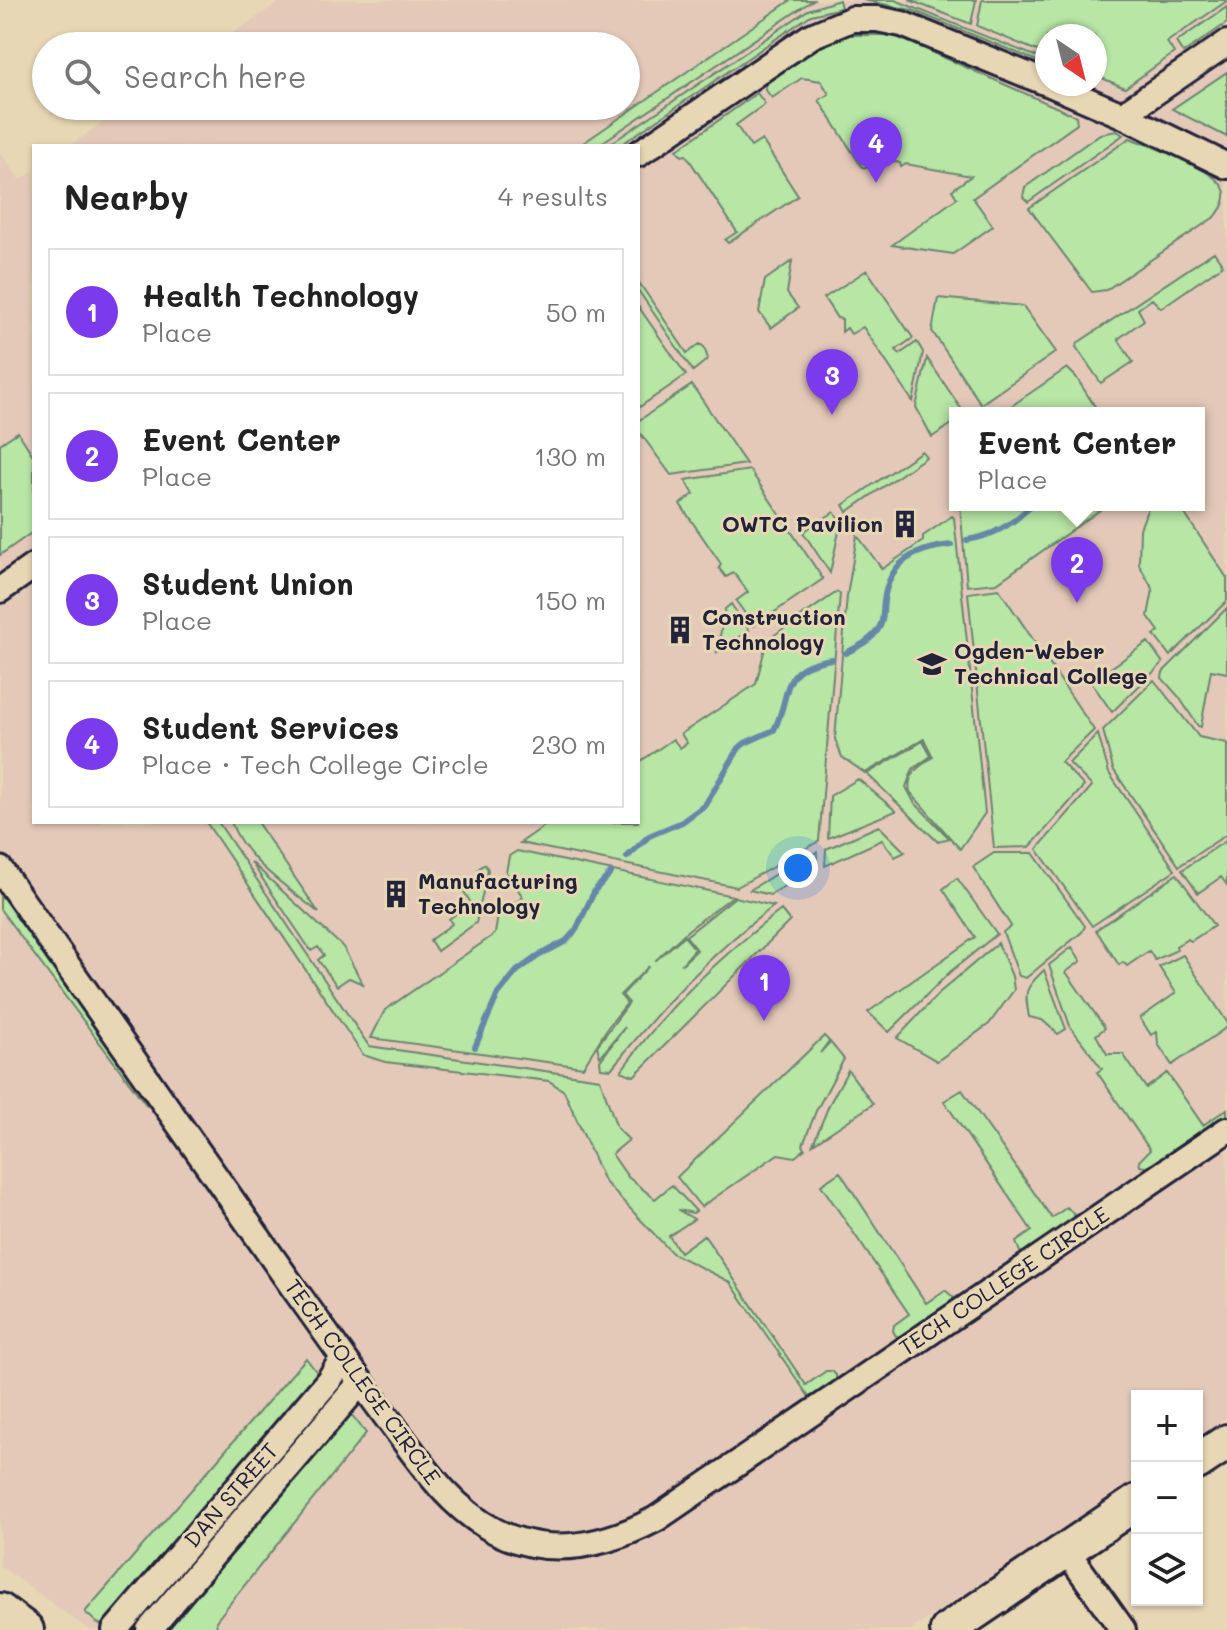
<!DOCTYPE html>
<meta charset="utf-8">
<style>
:root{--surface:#fff;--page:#f2f2f2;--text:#222;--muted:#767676;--line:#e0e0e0;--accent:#7c3aed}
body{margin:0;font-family:Mali,sans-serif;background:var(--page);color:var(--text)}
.controls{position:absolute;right:24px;bottom:24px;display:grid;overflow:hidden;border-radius:0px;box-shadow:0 2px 6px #0004}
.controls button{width:72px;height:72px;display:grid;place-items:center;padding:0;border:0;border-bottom:2px solid var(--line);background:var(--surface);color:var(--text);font:40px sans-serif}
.compass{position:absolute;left:1035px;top:24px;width:72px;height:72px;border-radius:50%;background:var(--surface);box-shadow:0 2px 6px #0004;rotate:145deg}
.you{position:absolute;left:798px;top:868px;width:28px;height:28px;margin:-20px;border:6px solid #fff;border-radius:50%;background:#1a73e8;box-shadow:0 0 0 12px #1a73e833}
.badge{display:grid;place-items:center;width:52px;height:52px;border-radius:50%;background:var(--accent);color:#fff;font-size:26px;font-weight:700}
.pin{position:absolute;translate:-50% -66px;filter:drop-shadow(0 2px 4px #0008)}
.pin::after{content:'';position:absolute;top:42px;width:28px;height:24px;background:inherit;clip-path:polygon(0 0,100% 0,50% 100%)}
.popup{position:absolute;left:949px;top:407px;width:256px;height:104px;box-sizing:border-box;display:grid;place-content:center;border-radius:0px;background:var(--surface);filter:drop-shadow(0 2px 6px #0005);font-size:26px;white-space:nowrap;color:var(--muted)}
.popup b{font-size:30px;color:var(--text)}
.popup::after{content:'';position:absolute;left:50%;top:100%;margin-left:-16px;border:16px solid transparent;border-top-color:var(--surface)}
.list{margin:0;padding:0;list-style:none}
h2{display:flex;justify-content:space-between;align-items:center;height:104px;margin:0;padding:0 32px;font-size:34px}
h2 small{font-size:26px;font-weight:400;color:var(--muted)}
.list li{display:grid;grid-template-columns:52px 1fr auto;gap:24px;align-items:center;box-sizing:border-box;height:128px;margin:0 16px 16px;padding:0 16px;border:2px solid var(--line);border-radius:0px}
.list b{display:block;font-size:30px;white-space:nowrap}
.list p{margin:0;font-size:26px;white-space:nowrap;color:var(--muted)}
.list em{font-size:26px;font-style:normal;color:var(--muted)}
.icon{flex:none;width:44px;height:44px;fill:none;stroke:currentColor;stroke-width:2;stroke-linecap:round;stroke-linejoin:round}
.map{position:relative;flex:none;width:1227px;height:1630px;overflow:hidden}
.search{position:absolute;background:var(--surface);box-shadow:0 2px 6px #0004;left:32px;top:32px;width:608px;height:88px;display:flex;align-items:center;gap:20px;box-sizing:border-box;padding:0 28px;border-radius:44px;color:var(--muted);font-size:30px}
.panel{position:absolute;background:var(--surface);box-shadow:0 2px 6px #0004;left:32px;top:144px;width:608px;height:680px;border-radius:0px}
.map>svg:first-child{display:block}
</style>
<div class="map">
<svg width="1227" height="1630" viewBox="0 0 1227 1630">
<rect width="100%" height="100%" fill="#e8d7b4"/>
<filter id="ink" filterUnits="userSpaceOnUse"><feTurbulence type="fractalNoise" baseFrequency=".0125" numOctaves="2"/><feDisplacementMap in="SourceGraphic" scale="16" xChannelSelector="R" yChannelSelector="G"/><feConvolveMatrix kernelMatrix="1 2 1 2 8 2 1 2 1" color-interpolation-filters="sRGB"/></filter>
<g filter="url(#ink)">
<path fill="#e4c9b9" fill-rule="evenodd" d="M282 0H1227V1417L1197 1438V1396H1137V1478L911 1630H89L0 1566V152L20 180 34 171V822H638V146H69L126 106H626V46H214ZM1047 36H1095V84H1047ZM955 413H1199V505H955Z"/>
<path fill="#b7e6a5" stroke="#6c8470" stroke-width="2" d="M791 0H813L597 146H579Z
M839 0 841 8 811 15 619 146H607L808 10Z
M863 0H895L1047 61V65L912 10Z
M909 0H976L971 24Z
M982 0H1227V1L1167 42 1174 53 1125 88 1095 75V36H1047V55L977 26Z
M1227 7V23L1183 53 1176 42Z
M840 35H884L900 38 1076 116 1077 124 973 198 993 226 953 254 892 245 957 198 952 190 971 176 906 164 901 167 900 163 888 160 880 169 862 167 819 100 829 94 821 81 802 78 772 98 765 89 768 79Z
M1227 72V137L1172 109Z
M757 93 765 104 736 125 751 147 762 140 798 196 728 243 725 240 737 232 686 155 682 156 677 150Z
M1117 131 1123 135 1028 202 1023 197 1025 187 1031 183 1100 134Z
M1130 138C1151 147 1222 170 1225 193 1226 202 1221 209 1216 216L1106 290 1092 292 1029 208Z
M1214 252 1223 265 1161 308 1152 299 1138 309 1144 320 1118 339 1133 362 1101 383 1076 347 1079 342Z
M792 261 787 293 798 308 771 328 759 312 765 280Z
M867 270 913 338 896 350 900 354 917 342 923 352 913 402 863 327 851 334 847 328 842 332V319L837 318 824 298Z
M638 281 687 353 700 344 704 347 708 359 693 371 638 290Z
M938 298 1023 306 1056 352 981 404 932 331Z
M638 306 686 375 638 408Z
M927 358 964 413H955V422L932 437 916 407Z
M1067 368 1076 377 1099 413H1001Z
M692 385 746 464 671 475 638 430V421Z
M18 432 34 457V531L0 555V444Z
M922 451 926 457 847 512 843 505Z
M750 470 823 579 754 626 736 601 748 592 734 573 726 577 719 568 721 564 680 504 694 494 685 480Z
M960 505H1107L997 583 967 586Z
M1149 505H1179L1227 578V601L1170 656 1154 635 1159 631 1148 616 1153 590 1139 564 1140 529Z
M834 512 841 522 830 573 803 532Z
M952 516 954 518 985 813 960 849 910 792C906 773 920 766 933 757L924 739 865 773 842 757 835 739 847 596 857 535 882 569 923 541V536Z
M999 589 1094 730 1061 762 1084 786 1030 847 994 848 968 593Z
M837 592 840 594 819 841 737 887 520 843 550 822H638V763L673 739 680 748 687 743 681 734 756 684 767 640Z
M731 604 749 630 717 652 725 609Z
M1227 608V673L1211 670 1201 727 1198 726 1179 697 1162 678 1163 672Z
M1148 642 1163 663 1112 712 1091 682Z
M1154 680 1199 737 1227 743V834L1179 866 1113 769 1103 730Z
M1098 734 1109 773 1175 870 1092 926 1037 849 1092 786 1069 763Z
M923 741 931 756 913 769 906 787 914 802 949 838 938 842 867 774Z
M858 779 896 811 828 838 830 796Z
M206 822H218L369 1046 600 1079 617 1128 629 1140 612 1154 628 1177 655 1199 672 1185 696 1211 693 1213 678 1210 694 1219 669 1236 680 1252 704 1235 806 1385 826 1371H832L836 1375V1384L817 1397 813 1395 809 1397 730 1282 672 1253 604 1181 564 1091 549 1081 385 1062 363 1055Z
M231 822H257L319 913C288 887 245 861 231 822Z
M879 826 905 852 895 857 882 840 825 866 826 849Z
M1227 840V885L1221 877 1198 893 1182 870Z
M517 851 733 896 688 930 655 961 684 936 695 949 681 965 697 950 686 936 735 897 774 906C711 952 660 1009 611 1069L601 1068 600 1061 625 1027 600 1057 597 1046 629 1003 622 995 649 966 620 995 627 1003 608 1027 583 1067 371 1038 385 1010 495 934 498 915 523 897 506 872 509 856Z
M817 852V866L770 895 750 890 798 860Z
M994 853H1033L1085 926 1082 932 1026 978 1019 976 1003 932 1011 926 973 867Z
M251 862 343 947 363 984 349 978 337 986 318 960 324 955 318 947 311 951Z
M485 864 488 870 476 923 437 951 430 940 452 924 449 919 471 903 461 887 480 873 478 869Z
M1177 874 1214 926 1191 941 1188 939 1176 946 1177 950 1155 960 1149 951 1127 966 1123 962 1119 965 1096 930Z
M957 878 997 934 950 972 889 1032 868 1012 975 937 943 889Z
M0 880 153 1098 147 1106 0 909Z
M781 910 790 921 634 1076 621 1071C668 1006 717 959 781 910Z
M998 943 1012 976 1014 990 989 1024 937 1061 897 1038 939 993Z
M1072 947 1081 961 1066 972 1105 1028 1096 1035 1107 1054H1123L1146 1088 1167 1073 1203 1125 1227 1109V1120C1209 1132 1160 1174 1140 1166L1139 1161 1150 1150 1097 1072 1102 1069 1070 1026 1049 965Z
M1183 955 1227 1022V1027L1172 1065 1158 1044 1157 1032 1151 1035 1140 1018 1176 993 1159 967Z
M1044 970 1066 1029 1058 1034 1042 1020 1029 1017C1024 990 1025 989 1044 970Z
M824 1036 829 1041 820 1053 830 1042 844 1059 816 1111 803 1145 805 1149 795 1157 778 1154 701 1207 677 1177Z
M848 1070 873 1104 813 1144 829 1105Z
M962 1090 1052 1218 1067 1207 1075 1216 1072 1223 1026 1253 1020 1252 1016 1242 1032 1231 944 1101Z
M840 1172 926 1303 945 1290 953 1297V1302L902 1337 896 1336 893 1331 894 1325 909 1314 821 1185Z
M306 1358 318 1374 105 1626 97 1623 85 1612Z
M351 1414 366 1433 216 1621 217 1630H168L341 1421Z"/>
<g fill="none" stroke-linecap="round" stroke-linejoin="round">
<path stroke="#6588a8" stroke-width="6" d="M967 540C993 536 1013 525 1031 505
M846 653C857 647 870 641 877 631 885 620 882 612 884 601 889 561 915 549 951 545
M627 857 649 836 682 822 705 805 739 748 745 743 774 730C793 692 777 667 832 659
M475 1047 498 994 517 971 538 956 566 941 576 930 595 890 611 873"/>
<defs>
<path id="street" d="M1050 84 1122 115 1227 166
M1122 115 1227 43
M638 154 811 36 852 19H877L902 24 1047 83
M0 590 34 566
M0 869C98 1009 197 1149 295 1290 327 1334 358 1379 391 1423 421 1463 449 1507 495 1531 549 1559 605 1546 656 1519L1227 1130
M1066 1550 1123 1630
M115 1630 329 1380 343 1358
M149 1630 361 1382"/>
<path id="secondary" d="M1197 1462 1227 1442
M0 1611 26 1630
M948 1630 1137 1502"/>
</defs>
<use href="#street" stroke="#22223b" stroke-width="30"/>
<use href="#secondary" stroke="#22223b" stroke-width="40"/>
<use href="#street" stroke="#e8d7b4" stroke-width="24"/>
<use href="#secondary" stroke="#e8d7b4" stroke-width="34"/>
</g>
</g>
<defs>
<symbol id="building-bare" viewBox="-9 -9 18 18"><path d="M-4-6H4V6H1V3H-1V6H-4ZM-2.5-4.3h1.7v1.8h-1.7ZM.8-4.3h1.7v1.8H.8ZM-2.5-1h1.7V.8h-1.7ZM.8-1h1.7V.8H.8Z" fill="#22223b" stroke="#e8d7b4" stroke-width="2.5" paint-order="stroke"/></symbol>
<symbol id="university-bare" viewBox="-9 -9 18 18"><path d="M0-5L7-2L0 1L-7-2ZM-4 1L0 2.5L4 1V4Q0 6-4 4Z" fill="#22223b" stroke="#e8d7b4" stroke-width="2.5" paint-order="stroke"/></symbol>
</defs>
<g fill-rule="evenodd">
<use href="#building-bare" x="885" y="504" width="40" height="40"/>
<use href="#building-bare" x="660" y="610" width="40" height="40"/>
<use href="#university-bare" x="912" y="644" width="40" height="40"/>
<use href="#building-bare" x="376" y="874" width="40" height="40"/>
</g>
<g text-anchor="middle" stroke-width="6" stroke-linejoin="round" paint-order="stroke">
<g font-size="22" font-weight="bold" fill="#22223b" stroke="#e8d7b4" text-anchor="start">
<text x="883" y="532" text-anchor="end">OWTC Pavilion</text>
<text x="702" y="625">Construction<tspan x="702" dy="25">Technology</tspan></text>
<text x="954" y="659">Ogden-Weber<tspan x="954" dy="25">Technical College</tspan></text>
<text x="418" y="889">Manufacturing<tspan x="418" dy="25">Technology</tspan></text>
</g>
<g font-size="22" fill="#22223b" stroke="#e8d7b4">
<text transform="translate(1004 1281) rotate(-34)" y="8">TECH COLLEGE CIRCLE</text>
<text transform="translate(363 1382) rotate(54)" y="8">TECH COLLEGE CIRCLE</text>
<text transform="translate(231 1495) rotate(-49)" y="8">DAN STREET</text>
</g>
</g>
</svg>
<div class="controls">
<button>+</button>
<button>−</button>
<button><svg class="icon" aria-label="layers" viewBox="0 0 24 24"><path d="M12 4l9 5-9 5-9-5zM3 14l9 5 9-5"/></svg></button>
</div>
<svg class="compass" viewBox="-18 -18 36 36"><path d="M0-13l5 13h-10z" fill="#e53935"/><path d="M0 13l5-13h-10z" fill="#767676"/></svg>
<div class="you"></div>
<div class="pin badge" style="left:764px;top:1021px">1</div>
<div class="pin badge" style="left:1077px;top:603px">2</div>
<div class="popup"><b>Event Center</b>Place</div>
<div class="pin badge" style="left:832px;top:415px">3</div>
<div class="pin badge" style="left:876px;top:183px">4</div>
<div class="search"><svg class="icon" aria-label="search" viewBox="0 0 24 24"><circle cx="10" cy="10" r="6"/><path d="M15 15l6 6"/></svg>Search here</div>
<section class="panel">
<h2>Nearby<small>4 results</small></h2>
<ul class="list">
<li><span class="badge">1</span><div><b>Health Technology</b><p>Place</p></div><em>50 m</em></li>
<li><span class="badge">2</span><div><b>Event Center</b><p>Place</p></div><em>130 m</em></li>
<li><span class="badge">3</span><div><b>Student Union</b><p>Place</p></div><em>150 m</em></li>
<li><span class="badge">4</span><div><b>Student Services</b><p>Place · Tech College Circle</p></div><em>230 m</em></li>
</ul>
</section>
</div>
